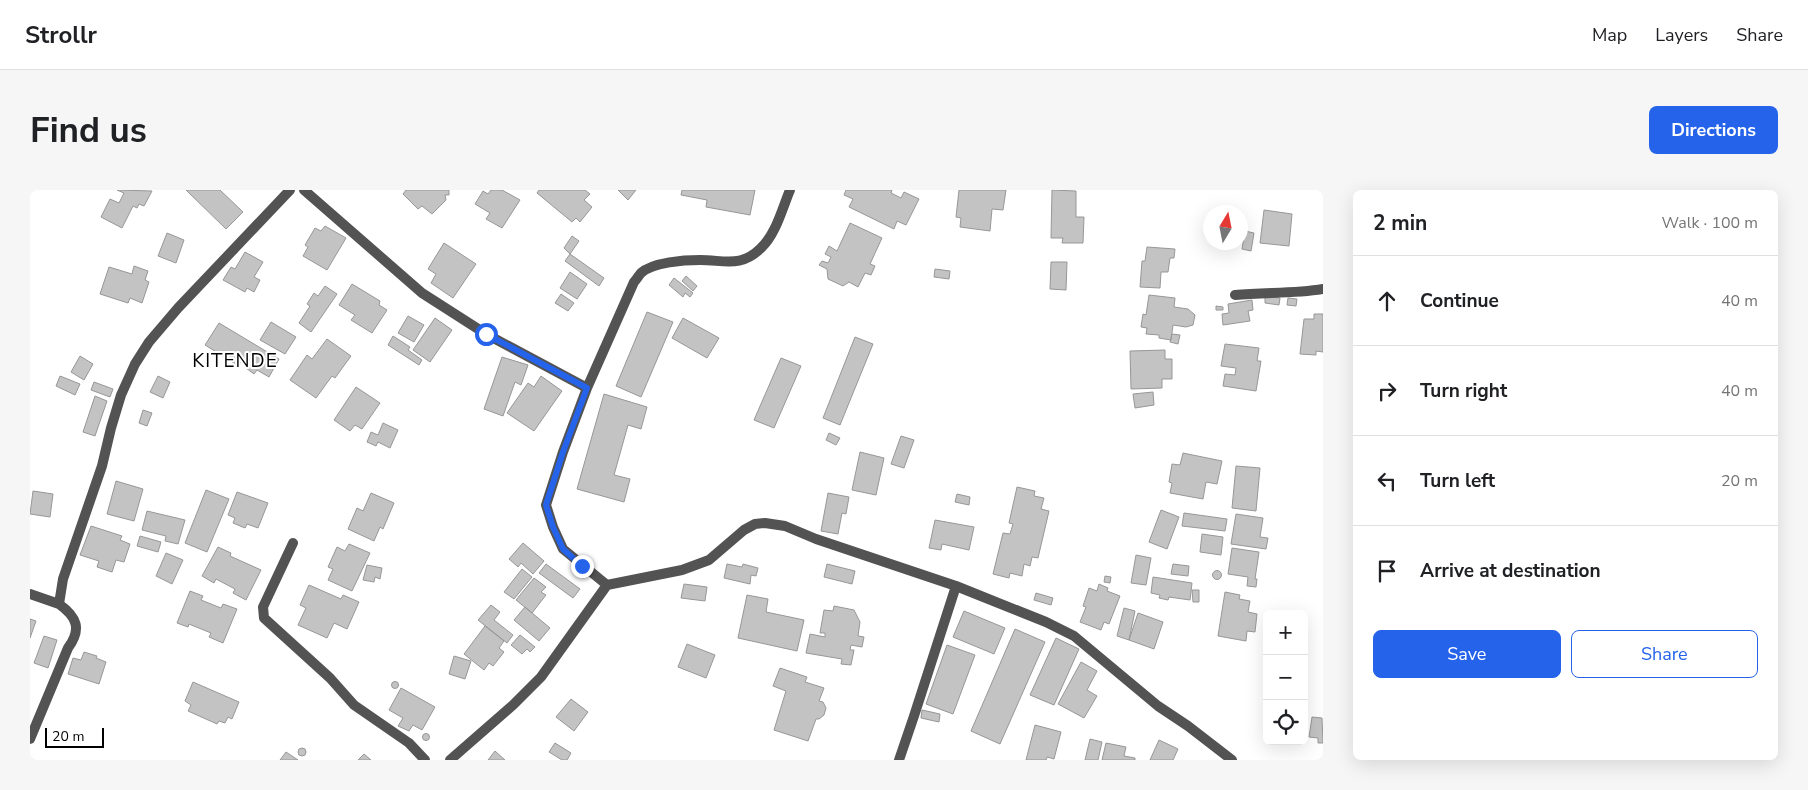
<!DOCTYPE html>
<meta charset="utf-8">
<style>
:root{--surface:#fff;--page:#f6f6f6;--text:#202124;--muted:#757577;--line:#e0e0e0;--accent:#2563eb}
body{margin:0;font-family:"Nunito Sans",sans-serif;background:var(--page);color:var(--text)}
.controls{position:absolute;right:15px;bottom:15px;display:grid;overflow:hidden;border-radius:8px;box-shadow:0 5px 20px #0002}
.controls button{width:45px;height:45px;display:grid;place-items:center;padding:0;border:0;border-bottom:1px solid var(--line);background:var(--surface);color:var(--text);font:25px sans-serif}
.compass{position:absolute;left:1173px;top:15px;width:45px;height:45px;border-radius:50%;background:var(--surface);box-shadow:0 5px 20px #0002;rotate:10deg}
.scale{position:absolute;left:15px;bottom:12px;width:59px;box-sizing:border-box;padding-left:5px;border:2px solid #000;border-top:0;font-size:14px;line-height:18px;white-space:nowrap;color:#000;-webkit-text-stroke:4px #fff;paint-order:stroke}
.stop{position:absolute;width:15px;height:15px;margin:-11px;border:4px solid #2563eb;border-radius:50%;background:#fff}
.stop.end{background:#2563eb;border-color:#fff;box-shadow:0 1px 5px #0008}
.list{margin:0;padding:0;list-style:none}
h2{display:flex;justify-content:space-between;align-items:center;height:65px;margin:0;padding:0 20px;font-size:21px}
h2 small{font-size:16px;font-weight:400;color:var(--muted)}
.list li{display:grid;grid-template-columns:32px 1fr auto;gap:15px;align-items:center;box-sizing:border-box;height:90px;padding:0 20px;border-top:1px solid var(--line)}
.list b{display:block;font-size:19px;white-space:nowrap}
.list em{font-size:16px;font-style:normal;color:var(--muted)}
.actions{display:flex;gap:10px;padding:15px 20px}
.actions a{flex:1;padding:11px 0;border:1px solid var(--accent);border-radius:8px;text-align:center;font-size:18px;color:var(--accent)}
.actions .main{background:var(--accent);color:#fff}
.icon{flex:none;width:28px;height:28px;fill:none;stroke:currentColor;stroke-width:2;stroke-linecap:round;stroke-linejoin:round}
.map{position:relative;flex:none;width:1293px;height:570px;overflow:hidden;border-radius:8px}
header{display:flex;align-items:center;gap:30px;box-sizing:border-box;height:70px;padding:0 25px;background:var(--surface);border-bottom:1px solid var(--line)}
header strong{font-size:24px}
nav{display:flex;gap:28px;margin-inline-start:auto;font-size:18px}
.intro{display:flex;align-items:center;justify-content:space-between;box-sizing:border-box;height:120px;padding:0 30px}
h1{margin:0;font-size:35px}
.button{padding:12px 22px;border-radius:8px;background:var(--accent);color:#fff;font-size:18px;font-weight:700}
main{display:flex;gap:30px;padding:0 30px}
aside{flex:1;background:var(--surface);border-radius:8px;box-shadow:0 5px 20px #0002}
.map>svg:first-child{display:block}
</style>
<header>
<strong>Strollr</strong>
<nav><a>Map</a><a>Layers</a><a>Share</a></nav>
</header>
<div class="intro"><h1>Find us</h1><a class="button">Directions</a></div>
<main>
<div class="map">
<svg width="1293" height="570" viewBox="0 0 1293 570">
<rect width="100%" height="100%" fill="#fff"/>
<path fill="#c3c3c3" stroke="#979797" d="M87 0 122 1 114 16 109 14 107 18 103 16 92 38 71 27 80 9 89 13 94 3Z
M156 0H190L213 22 196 39Z
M376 0H419V5H415L416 10 402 24 392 16 388 19 373 4Z
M461 0H472L490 10 472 38 456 29 460 23 445 14 453 1 458 4Z
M509 0H555L560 4 554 10 562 17 550 32 546 28 542 32 507 3Z
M588 0H606L598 10Z
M652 0H725L720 25 676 17 677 10 651 5Z
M816 0H862L861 3 871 8 874 2 889 9 876 35 867 31 864 39 819 17 823 9 814 5Z
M929 0H976L973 20 962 19 960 41 930 37 931 28 926 27Z
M1022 0 1046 1V27H1054L1053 53H1032L1033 48H1021Z
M1234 20 1262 24 1259 56 1230 53Z
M820 33 852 48 840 74 845 76 841 85 835 83 828 97 819 92 813 96 798 89 797 79 789 75 792 71 798 73 801 67 795 64 799 56 807 61Z
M295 36 316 48 297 80 273 66 278 57 275 55 285 38 291 41Z
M1215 41 1224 43 1221 61 1212 59Z
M137 43 154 50 146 73 128 66Z
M542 46 549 51 540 64 534 58Z
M414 53 446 74 423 108 401 93 406 84 398 79Z
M1117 57 1145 59 1144 68H1140L1138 82H1131L1130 98 1110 97 1112 71H1115Z
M215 62 233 72 224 87 230 90 224 102 217 98 215 102 193 90 201 77 205 79Z
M540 64 574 88 569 96 535 71Z
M1021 72H1037L1036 100 1020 99Z
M104 76 118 81 115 90 119 92 112 113 100 108 98 113 70 104 79 77 102 84Z
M905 79 920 81 919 89 904 87Z
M540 82 557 94 547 109 530 98Z
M656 86 667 96 663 101 652 91Z
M644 88 663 103 660 107 655 103 653 107 639 95Z
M322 94 350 111 349 115 357 120 342 143 321 130 325 125 309 115Z
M295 96 307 104 281 142 269 133 280 116 277 114 284 103 288 106Z
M531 104 544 113 538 121 525 113Z
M1119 105 1145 108 1144 117 1158 119 1165 125 1163 135 1156 137 1143 135 1141 150 1129 148V145L1116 144 1117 138 1111 137 1113 124 1116 125Z
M1235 106 1250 108 1249 115 1235 113Z
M1258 108 1267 109 1266 116 1257 115Z
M1222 110 1223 120 1218 121 1220 131 1193 135 1192 124 1199 123 1198 114Z
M1186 116 1193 117V120H1186Z
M617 122 643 132 611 207 586 196Z
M1284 124H1293V162L1286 161V165L1270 164 1274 129H1284Z
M378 126 394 135 384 152 368 143Z
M405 128 422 140 400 172 383 160Z
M653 128 689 148 677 168 642 148Z
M241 132 266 147 255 164 230 150Z
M189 133 249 169 239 187 227 180 224 184 216 178 218 175 211 171 209 176 175 155Z
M1142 144 1150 145 1148 154 1140 152Z
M363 146 380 157 378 160 392 170 389 175 358 155Z
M825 147 843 154 810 235 793 228Z
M297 149 321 166 305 188 302 186 286 208 260 190 277 165 282 169Z
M1195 154 1229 158 1227 171H1231L1226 201 1193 196 1195 184 1205 185 1206 178 1191 176Z
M1135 160V169H1142V189H1132V198L1101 199 1100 161Z
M50 166 63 174 54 190 41 182Z
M472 167 498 175 491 195 485 192 473 226 454 219Z
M751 168 771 176 744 238 724 230Z
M30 186 50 194 45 205 26 196Z
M128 186 140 192 133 208 120 202Z
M511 186 532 201 504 241 477 223 498 193 504 197Z
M64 192 83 199 80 207 61 200Z
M326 197 350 213 332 239 325 235 320 241 304 230Z
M1123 202 1124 215 1105 218 1103 204Z
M574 204 617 217 611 239 598 235 584 285 600 289 594 312 547 299Z
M65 206 77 211 65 246 53 242Z
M113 220 122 223 117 236 109 233Z
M353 233 368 240 360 258 348 252 346 256 337 252 341 242 348 245Z
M799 243 810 248 806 255 796 250Z
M871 246 884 250 874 278 861 274Z
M830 262 854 268 846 305 822 300Z
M1153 263 1192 271 1187 294 1176 292 1173 309 1140 303 1142 293 1139 292 1142 274 1150 275Z
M1206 276 1230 278 1226 321 1202 318Z
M86 291 113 299 104 331 77 324Z
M987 297 1005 301 1004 306 1014 308 1011 319 1019 321 1008 368 1002 367 1000 376 994 374 992 386 980 383 979 388 963 384 973 343 980 344 983 334 979 333Z
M176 300 199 309 177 362 155 353Z
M3 301 23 304 20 327 0 324Z
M207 302 238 313 228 338 217 334 215 338 203 333 205 328 198 325Z
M341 303 364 313 353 339 350 337 344 351 318 339 327 318 333 321Z
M798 303 819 307 816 324 812 323 808 344 791 341Z
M927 304 940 307 939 315 925 312Z
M1131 320 1149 327 1137 359 1119 352Z
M117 321 155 330 148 354 135 351 136 346 112 340Z
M1154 323 1197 329 1195 341 1152 336Z
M1206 324 1233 328 1230 347 1238 348 1236 359 1201 354Z
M905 330 944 337 939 360 912 354 911 360 899 358Z
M61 336 92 346 90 350 100 354 94 372 86 370 82 382 67 377 69 371 50 365Z
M1172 344 1193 347 1191 365 1170 362Z
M110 346 131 352 128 362 107 356Z
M493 353 514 371 503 384 491 373 488 377 479 369Z
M319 354 340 363 322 401 298 390 303 379 298 377 307 357 315 361Z
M188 357 201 363 200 366 231 380 216 410 203 403 205 399 186 389 184 393 172 386Z
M1202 358 1229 362 1225 389H1227L1226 397 1217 396 1218 387 1198 384Z
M136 363 153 370 142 394 126 386Z
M1106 365 1121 368 1116 395 1101 393Z
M516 374 550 399 543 408 509 383Z
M697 374 712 377 713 374 728 378 726 386 721 385 720 394 694 388Z
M797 374 825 381 822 394 794 387Z
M1143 374 1159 376 1158 386 1141 384Z
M337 375 352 378 350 389 345 387 344 392 333 390Z
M492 379 502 387 484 409 474 402Z
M1182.5 385a4.5 4.5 0 1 1 9 0a4.5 4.5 0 1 1-9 0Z
M1075 386 1081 387 1080 393 1074 392Z
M1123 387 1162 393 1160 410 1139 407 1138 410 1129 408 1130 405 1121 403Z
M504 388 516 397 511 402 516 405 502 423 486 410Z
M654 394 677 397 675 411 651 408Z
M1069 394 1078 398 1077 401 1090 406 1079 434 1074 432 1071 440 1050 432 1056 417 1053 416 1059 398 1067 401Z
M279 395 311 409 313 405 329 412 317 439 304 433 297 448 268 435 276 418 270 415Z
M1162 400H1169V412H1163Z
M160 401 173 406 171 410 191 418 193 414 207 419 193 453 179 447 181 443 159 434 158 437 147 433Z
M1195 402 1210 405 1209 409 1220 411 1218 422 1227 424 1225 442 1217 441 1216 451 1188 446Z
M1006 403 1023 408 1021 415 1004 410Z
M717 405 738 409 736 422 774 430 767 461 708 448Z
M461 415 470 422 464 430 483 445 477 453 448 430Z
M804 416 824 420 830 432 828 446 834 447 832 457 821 455 820 460H824L821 475 811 474 812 469 776 463 780 444 795 447V443H790L794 420 803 421Z
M495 417 520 438 509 451 484 430Z
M1094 418 1105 421 1099 450 1087 446Z
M934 421 975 438 964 464 923 447Z
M1108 423 1133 432 1124 459 1099 450Z
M0 429 6 431 0 448Z
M455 436 474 451 469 458 474 462 463 476 459 473 454 480 434 464Z
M985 439 1015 452 970 554 941 541Z
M490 445 505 457 500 462 497 459 492 464 481 455Z
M14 446 27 450 18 478 4 473Z
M1026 448 1049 459 1024 515 1000 505Z
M657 454 685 465 676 488 648 477Z
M917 455 945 465 923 524 896 514Z
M54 462 67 466 66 468 76 472 69 494 38 484 43 468 51 470Z
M424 466 441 471 435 489 419 484Z
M1051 472 1067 481 1057 500 1067 506 1054 528 1028 514Z
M750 478 777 487 775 492 794 498 789 511 793 512 796 518 794 525 789 529H786L778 551 744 540 756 501 743 496Z
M361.5 495a3.5 3.5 0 1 1 7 0a3.5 3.5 0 1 1-7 0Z
M163 492 209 512 202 529 198 527 195 533 189 531 187 534 158 521 161 515 155 511Z
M371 498 405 517 392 540 383 535 379 541 368 536 373 528 359 520Z
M541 509 558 522 544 541 526 527Z
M892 520 910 524 909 532 891 528Z
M1282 527 1292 528 1293 553H1288V548L1279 547Z
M1005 535 1031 542 1024 569 1017 567 1016 570H996Z
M392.5 547a3.5 3.5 0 1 1 7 0a3.5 3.5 0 1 1-7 0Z
M1060 549 1072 552 1068 570H1055Z
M1129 550 1148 559 1143 570H1120Z
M525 553 541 563 537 570H532L519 562Z
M1076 553 1096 557 1094 566 1105 568V570H1072Z
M268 562a4 4 0 1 1 8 0a4 4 0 1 1-8 0Z
M465 561 475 570H458Z
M256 562 268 570H250Z
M334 564 341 570H328Z"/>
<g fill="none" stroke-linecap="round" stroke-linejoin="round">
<path stroke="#535353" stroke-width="10" d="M274 0 392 103 456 144 557 198
M1205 105C1235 102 1264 104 1293 99
M263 353 233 417 234 428 300 488 324 515 379 553 395 570
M577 395 652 380 679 370 714 340 725 334 735 333 755 336 786 349 926 396 1016 432 1044 446 1128 516 1158 536 1202 570
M0 404 29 414
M0 549 38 458C52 439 47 427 29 414L33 389 72 276 81 238 91 205 105 174 119 152 148 118 260 0
M420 570 483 515 511 487 577 395 533 359 523 337 516 315 533 262 557 198 604 92C607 89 609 85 611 83 623 72 655 70 670 70 695 70 711 78 731 58 746 44 752 19 760 0
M869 570 884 526 926 396"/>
</g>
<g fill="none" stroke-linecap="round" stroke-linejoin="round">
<path stroke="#2563eb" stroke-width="6" d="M456 144 557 198 533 262 516 315 523 337 533 359 552 376"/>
</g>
<g text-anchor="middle" stroke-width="4" stroke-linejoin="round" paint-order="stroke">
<g font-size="19" letter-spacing="1" fill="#000" stroke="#fff">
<text x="205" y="177">KITENDE</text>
</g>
</g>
</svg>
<div class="controls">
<button>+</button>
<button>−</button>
<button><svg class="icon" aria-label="locate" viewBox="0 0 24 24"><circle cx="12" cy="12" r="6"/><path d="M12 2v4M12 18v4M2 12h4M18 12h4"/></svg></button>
</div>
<svg class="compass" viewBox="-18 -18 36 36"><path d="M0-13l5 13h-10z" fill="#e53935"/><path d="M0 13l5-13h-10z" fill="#757577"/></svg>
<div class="scale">20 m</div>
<div class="stop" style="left:456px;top:144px"></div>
<div class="stop end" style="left:552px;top:376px"></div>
</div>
<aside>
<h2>2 min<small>Walk · 100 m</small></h2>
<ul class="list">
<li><svg class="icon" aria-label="ahead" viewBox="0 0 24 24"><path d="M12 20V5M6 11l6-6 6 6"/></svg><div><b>Continue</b></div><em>40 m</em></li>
<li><svg class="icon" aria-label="right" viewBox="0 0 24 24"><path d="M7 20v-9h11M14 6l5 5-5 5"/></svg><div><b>Turn right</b></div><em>40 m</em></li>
<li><svg class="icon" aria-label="left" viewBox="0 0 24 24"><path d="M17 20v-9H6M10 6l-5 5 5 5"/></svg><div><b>Turn left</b></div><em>20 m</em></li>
<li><svg class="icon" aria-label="arrive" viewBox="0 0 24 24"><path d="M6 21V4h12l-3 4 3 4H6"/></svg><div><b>Arrive at destination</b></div></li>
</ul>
<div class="actions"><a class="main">Save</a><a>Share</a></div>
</aside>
</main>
